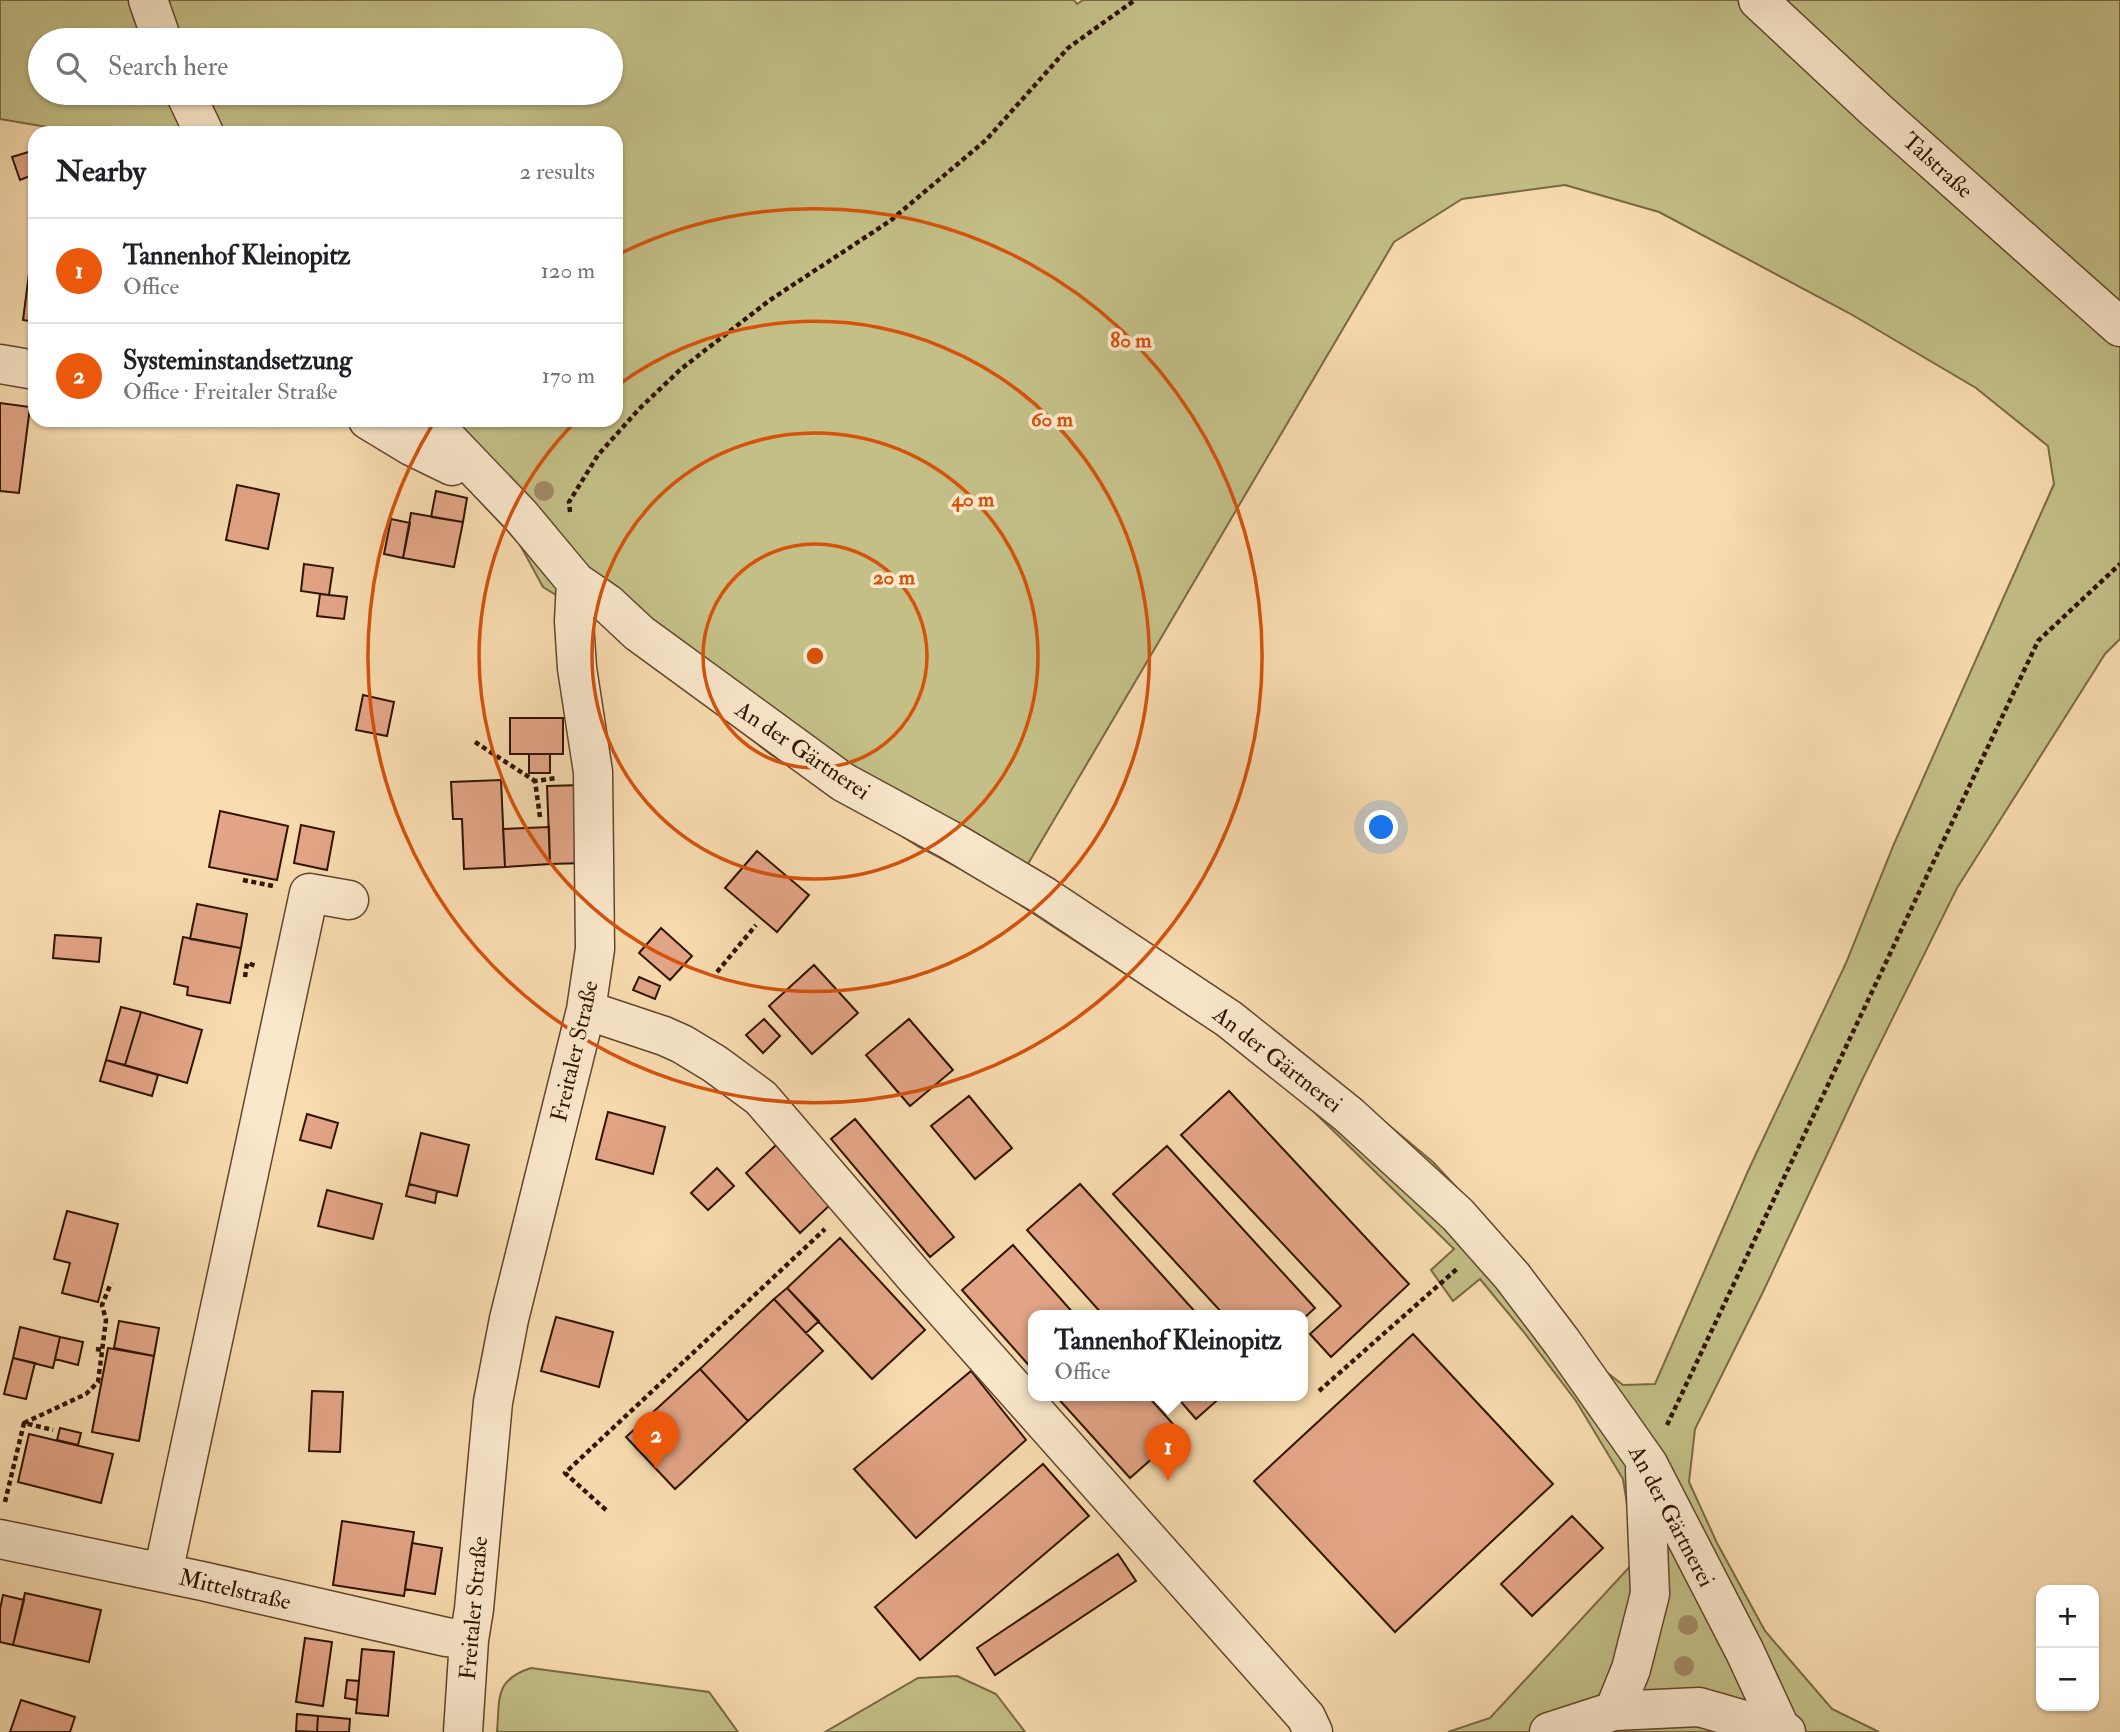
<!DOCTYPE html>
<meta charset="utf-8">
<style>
:root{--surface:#fff;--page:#f6f6f6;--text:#202124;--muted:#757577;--line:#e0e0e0;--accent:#ea580c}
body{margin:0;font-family:"IM FELL Double Pica",serif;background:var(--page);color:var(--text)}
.controls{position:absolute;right:21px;bottom:21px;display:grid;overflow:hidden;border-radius:14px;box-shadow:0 2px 5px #0004}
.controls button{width:63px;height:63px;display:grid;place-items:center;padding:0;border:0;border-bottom:2px solid var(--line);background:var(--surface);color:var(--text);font:35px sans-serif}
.you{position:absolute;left:1382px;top:828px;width:24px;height:24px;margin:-18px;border:5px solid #fff;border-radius:50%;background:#1a73e8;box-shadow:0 0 0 10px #1a73e833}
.badge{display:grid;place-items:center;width:46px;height:46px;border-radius:50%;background:var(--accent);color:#fff;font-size:23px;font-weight:700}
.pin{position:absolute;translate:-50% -58px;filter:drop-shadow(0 2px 4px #0008)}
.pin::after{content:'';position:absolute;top:37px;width:24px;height:21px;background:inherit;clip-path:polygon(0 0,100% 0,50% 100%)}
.popup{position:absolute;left:1028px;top:1310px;width:280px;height:91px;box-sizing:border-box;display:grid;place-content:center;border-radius:14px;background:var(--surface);filter:drop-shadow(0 2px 5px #0005);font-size:23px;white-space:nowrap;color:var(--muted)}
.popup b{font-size:26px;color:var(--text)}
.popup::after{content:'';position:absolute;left:50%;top:100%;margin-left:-14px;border:14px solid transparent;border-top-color:var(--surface)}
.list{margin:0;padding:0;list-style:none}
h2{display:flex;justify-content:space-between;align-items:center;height:91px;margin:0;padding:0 28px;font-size:30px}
h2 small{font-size:23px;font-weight:400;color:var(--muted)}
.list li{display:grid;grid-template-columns:46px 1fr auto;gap:21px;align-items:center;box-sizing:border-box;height:105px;padding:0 28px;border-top:2px solid var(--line)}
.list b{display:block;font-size:26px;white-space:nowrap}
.list p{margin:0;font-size:23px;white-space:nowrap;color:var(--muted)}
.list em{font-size:23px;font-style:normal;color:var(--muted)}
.icon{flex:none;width:38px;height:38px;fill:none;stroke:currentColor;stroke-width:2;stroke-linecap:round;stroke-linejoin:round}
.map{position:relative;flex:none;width:2120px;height:1732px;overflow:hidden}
.search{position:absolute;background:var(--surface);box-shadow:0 2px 5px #0004;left:28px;top:28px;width:595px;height:77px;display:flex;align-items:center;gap:18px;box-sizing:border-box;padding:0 24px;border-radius:38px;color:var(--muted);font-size:26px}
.panel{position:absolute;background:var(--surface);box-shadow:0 2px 5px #0004;left:28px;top:126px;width:595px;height:301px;border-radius:21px}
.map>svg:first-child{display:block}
</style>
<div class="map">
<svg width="2120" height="1732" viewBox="0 0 2120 1732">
<rect width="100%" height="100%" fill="#f8dcb0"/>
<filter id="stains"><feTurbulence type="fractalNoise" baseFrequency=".00286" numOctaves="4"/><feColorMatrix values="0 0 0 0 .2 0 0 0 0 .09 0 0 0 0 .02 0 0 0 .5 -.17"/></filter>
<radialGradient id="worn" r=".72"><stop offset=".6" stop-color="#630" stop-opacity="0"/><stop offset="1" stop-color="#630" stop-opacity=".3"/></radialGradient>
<path fill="#c3bf87" stroke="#7a6944" stroke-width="2" fill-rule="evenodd" d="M0 0H1074L1077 4 1083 0H2120V639L2105 654 1957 888 1863 1078 1763 1292 1695 1429 1689 1482 1717 1543 1765 1631 1832 1709 1879 1732H1448L1490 1718 1636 1560 1623 1479 1576 1401 1523 1331 1480 1279 1453 1301 1431 1270 1454 1249 1308 1106 1243 1051 984 881 919 847 770 754 631 641 543 587 519 543 404 420H616V133H82L0 119ZM40 40H611V93H40ZM1565 185 1659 212 1849 313 1976 388 2048 446 2054 484 1894 844 1846 963 1748 1171 1655 1384 1623 1385 1595 1363 1498 1232 1433 1162 1301 1052 1184 968 1025 869 1394 242 1462 199Z
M531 1668 709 1692 738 1732H497C500 1698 494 1680 531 1668Z
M957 1676 996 1694 1025 1732H825L918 1678Z"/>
<path fill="#e3a587" stroke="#301300" stroke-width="2" d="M35 150V174L20 180 12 157Z
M30 266 35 267V322L23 320Z
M0 403 30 407 19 493 0 491Z
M237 485 279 494 268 549 226 540Z
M436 491 467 498 463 522 431 517Z
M411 513 463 522 454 567 403 558Z
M391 519 410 523 403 558 384 554Z
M304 564 333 568 329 595 301 591Z
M320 594 347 597 344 619 317 616Z
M363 695 394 702 387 736 356 730Z
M510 718H563V754H510Z
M529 754H550V773H529Z
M501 780 505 867 464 869 462 819H453L451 782Z
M582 785 585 863 550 864 547 786Z
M220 811 288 826 277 880 209 867Z
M301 825 334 832 327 870 294 863Z
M549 827 550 864 505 867 503 829Z
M757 851 809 895 777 932 725 888Z
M197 904 247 914 241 948 190 939Z
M661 928 692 956 670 980 639 953Z
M55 935 101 938 99 962 53 958Z
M183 937 241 948 230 1003 187 995 188 987 174 984Z
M814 965 858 1013 812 1054 769 1006Z
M639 977 660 986 655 999 633 990Z
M121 1007 141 1012 125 1065 106 1060Z
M141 1012 202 1030 187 1083 125 1065Z
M764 1019 780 1036 763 1053 746 1035Z
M909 1019 953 1070 910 1106 866 1055Z
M106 1060 158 1075 152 1096 100 1081Z
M1229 1091 1409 1284 1331 1357 1310 1334 1341 1306 1181 1135Z
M969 1096 1012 1148 975 1179 931 1126Z
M608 1112 665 1127 653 1174 596 1159Z
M307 1114 338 1123 331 1148 300 1140Z
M855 1119 954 1237 930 1257 831 1139Z
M421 1133 469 1145 457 1196 409 1184Z
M776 1145 830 1205 800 1233 746 1173Z
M1167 1146 1315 1308 1303 1319V1315H1224L1113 1194Z
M717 1168 734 1186 708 1210 691 1193Z
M409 1184 437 1191 435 1203 406 1196Z
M1080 1184 1198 1315H1103L1027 1230Z
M327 1190 382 1204 373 1239 318 1226Z
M67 1211 118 1224 98 1302 62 1293 70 1263 54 1259Z
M840 1238 925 1330 872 1379 787 1288Z
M1013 1245 1075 1315H1033V1370L962 1290Z
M787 1288 819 1321 806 1333 774 1299Z
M774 1299 823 1351 748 1421 700 1369Z
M556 1317 613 1332 599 1387 541 1371Z
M119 1321 159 1328 154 1356 114 1348Z
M20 1327 60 1337 53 1368 13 1358Z
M1413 1334 1553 1484 1395 1632 1254 1481Z
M60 1337 83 1342 78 1365 55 1359Z
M108 1348 154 1356 139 1441 92 1432Z
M13 1358 35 1363 26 1399 4 1394Z
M700 1369 748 1421 675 1489 626 1437Z
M971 1371 1026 1440 916 1538 854 1469Z
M312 1391 343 1392 340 1452 309 1451Z
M1055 1395H1147L1181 1433 1130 1478Z
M1175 1395H1223L1196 1419Z
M60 1428 81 1433 78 1445 57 1440Z
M29 1434 113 1454 101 1503 18 1482Z
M1043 1464 1089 1516 920 1660 875 1607Z
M1572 1516 1603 1548 1532 1616 1501 1584Z
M342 1521 414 1532 404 1596 333 1585Z
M412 1543 442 1548 435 1594 405 1589Z
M1118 1554 1136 1581 995 1675 977 1648Z
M25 1593 101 1610 89 1662 13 1645Z
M3 1595 24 1600 13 1645 0 1642V1609Z
M305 1638 332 1642 323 1706 296 1702Z
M362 1649 394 1652 388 1716 356 1713Z
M347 1680 359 1681 357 1700 345 1698Z
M21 1700 75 1717 70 1732H10Z
M297 1714 318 1716 317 1732 296 1731Z
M318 1716 350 1719 349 1732H317Z"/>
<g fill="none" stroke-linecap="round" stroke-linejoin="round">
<defs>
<path id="minor" d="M148 0 162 40
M1758 0 1877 111 2120 327
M185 93 204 133
M0 364 35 370
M368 420 411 446 452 466 463 457
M429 420 521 516 576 582 608 604 639 633 843 782 948 839 1044 896 1229 1019 1349 1115 1458 1215 1512 1276 1562 1342 1648 1464 1745 1652 1782 1732
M586 1010 664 1036 682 1044 715 1064 761 1098 916 1278 1306 1717 1313 1732
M0 1539 202 1581 446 1637 469 1640
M163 1573 309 893 349 900
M1614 1711 1631 1669 1650 1594 1645 1470
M463 1732 469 1640 474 1609 493 1402 509 1319 586 1010 595 949 593 772 577 668 574 621 576 582
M1549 1732 1614 1711 1699 1707 1786 1732"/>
</defs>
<use href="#minor" stroke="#62452c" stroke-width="41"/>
<path stroke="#301300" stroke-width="4.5" stroke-dasharray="5 3.5" stroke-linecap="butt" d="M570 512 569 502 598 455 639 409 681 369 770 300 890 221 986 140 1068 48 1135 0
M475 742 535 781
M540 817 535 781 557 778
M243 880 273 886
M717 972 756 925
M245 977 247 963 256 966
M96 1349 103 1350
M1319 1391 1458 1268
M24 1423 86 1394 98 1382 106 1320 102 1305 111 1283
M1667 1425 2038 641 2120 564
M5 1502 24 1423 53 1430
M606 1510 565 1473 825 1229"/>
<use href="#minor" stroke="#fae8cc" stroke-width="38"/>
</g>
<g fill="#a28a65">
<circle cx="544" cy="491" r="10"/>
<circle cx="1688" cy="1625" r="10"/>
<circle cx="1684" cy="1666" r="10"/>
</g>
<g fill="none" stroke="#d6520b" stroke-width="3.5">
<circle cx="815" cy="656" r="112"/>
<circle cx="815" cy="656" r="223"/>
<path d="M618 385A335 335 0 1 1 576 421"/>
<path d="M619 254A447 447 0 1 1 434 422"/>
</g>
<g text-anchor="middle" stroke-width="7" stroke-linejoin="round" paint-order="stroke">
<g font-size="23" fill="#301300" stroke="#fae8cc">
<text transform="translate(1938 165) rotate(42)" y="8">Talstraße</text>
<text transform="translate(803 750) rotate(34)" y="8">An der Gärtnerei</text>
<text transform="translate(574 1051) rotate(-77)" y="8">Freitaler Straße</text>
<text transform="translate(1278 1059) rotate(38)" y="8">An der Gärtnerei</text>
<text transform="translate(1672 1516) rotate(62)" y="8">An der Gärtnerei</text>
<text transform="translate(235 1589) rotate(13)" y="8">Mittelstraße</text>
<text transform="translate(473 1608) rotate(-85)" y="8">Freitaler Straße</text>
</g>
</g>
<circle cx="815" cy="656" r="10" fill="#d6520b" stroke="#fae8cc" stroke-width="3.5"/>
<g font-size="21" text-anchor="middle" font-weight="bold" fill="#d6520b" stroke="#fae8cc" stroke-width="7" stroke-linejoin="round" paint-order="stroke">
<text x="1131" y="347">80 m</text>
<text x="1052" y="426">60 m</text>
<text x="973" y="506">40 m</text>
<text x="894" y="584">20 m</text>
</g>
<rect width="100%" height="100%" filter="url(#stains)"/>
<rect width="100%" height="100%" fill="url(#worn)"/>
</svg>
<div class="controls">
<button>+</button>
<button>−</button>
</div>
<div class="you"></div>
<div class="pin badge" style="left:1168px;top:1481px">1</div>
<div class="popup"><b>Tannenhof Kleinopitz</b>Office</div>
<div class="pin badge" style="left:656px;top:1469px">2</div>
<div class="search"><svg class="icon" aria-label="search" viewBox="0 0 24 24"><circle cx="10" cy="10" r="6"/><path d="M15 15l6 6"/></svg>Search here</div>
<section class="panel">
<h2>Nearby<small>2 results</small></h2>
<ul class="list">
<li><span class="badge">1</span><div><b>Tannenhof Kleinopitz</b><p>Office</p></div><em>120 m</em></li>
<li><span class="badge">2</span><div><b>Systeminstandsetzung</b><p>Office · Freitaler Straße</p></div><em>170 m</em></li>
</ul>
</section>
</div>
